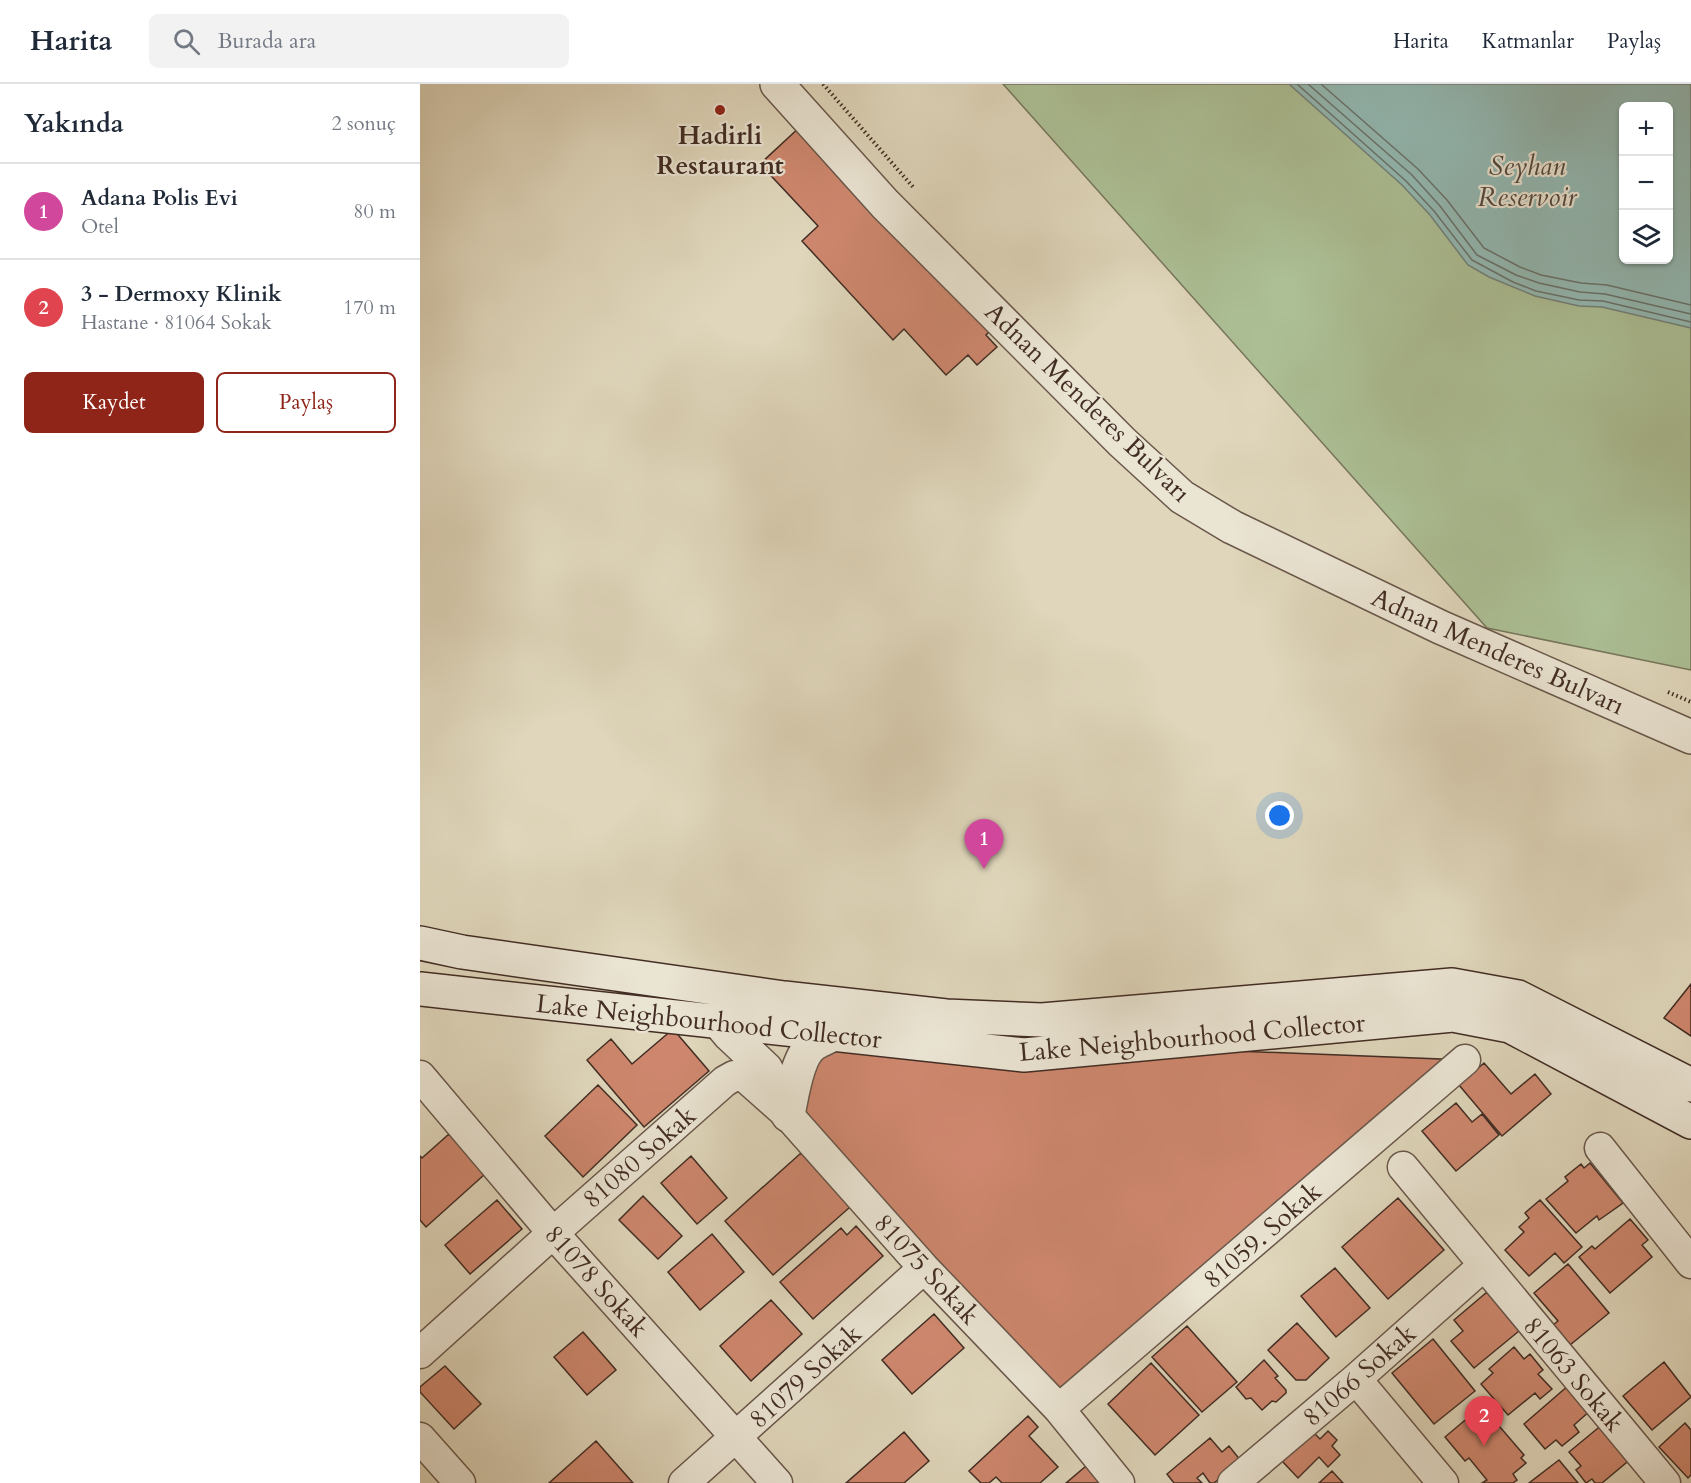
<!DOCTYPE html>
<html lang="tr">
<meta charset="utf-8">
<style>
:root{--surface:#fff;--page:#f2f2f3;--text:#1f2937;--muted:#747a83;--line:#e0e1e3;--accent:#8f2418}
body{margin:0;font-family:Cardo,serif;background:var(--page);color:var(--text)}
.controls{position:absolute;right:18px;top:18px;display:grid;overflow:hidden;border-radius:9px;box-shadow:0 2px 4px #0004}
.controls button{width:54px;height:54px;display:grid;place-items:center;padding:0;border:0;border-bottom:2px solid var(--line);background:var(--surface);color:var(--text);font:30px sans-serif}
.you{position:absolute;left:860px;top:732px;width:21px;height:21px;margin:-15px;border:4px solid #fff;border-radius:50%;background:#1a73e8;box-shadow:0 0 0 9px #1a73e833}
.badge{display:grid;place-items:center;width:39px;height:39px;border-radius:50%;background:var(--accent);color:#fff;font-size:20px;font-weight:700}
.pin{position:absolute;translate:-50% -50px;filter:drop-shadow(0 2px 3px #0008)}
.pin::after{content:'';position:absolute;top:32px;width:21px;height:18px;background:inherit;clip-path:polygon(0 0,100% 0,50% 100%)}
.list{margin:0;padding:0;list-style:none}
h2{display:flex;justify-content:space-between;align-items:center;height:78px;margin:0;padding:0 24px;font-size:26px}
h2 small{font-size:20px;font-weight:400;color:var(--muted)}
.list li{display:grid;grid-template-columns:39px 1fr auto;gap:18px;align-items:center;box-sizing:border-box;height:96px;padding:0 24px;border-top:2px solid var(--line)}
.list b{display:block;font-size:22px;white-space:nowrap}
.list p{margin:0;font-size:20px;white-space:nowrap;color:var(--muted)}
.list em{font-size:20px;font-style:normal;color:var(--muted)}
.actions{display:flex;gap:12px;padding:18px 24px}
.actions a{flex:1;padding:14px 0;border:2px solid var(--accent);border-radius:9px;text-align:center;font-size:21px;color:var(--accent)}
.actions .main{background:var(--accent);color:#fff}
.icon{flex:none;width:33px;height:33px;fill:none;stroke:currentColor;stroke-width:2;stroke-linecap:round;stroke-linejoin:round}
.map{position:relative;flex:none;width:1271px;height:1399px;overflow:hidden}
header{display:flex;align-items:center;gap:36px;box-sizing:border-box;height:84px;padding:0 30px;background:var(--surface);border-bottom:2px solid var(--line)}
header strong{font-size:28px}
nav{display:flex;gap:33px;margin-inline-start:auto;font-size:21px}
.search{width:420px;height:54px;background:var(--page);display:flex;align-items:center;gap:15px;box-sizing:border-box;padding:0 21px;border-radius:9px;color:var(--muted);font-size:22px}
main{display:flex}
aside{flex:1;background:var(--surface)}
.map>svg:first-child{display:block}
</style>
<header>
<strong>Harita</strong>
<div class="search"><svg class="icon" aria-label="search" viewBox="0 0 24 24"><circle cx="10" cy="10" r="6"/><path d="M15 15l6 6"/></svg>Burada ara</div>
<nav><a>Harita</a><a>Katmanlar</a><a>Paylaş</a></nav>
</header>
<main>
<aside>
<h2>Yakında<small>2 sonuç</small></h2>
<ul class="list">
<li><span class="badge" style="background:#d1479c">1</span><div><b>Adana Polis Evi</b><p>Otel</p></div><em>80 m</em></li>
<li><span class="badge" style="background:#e0444e">2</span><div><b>3 - Dermoxy Klinik</b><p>Hastane · 81064 Sokak</p></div><em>170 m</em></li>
</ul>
<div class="actions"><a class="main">Kaydet</a><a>Paylaş</a></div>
</aside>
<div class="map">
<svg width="1271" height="1399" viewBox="0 0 1271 1399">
<rect width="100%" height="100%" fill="#dfd6bb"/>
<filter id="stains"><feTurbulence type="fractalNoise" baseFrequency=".00333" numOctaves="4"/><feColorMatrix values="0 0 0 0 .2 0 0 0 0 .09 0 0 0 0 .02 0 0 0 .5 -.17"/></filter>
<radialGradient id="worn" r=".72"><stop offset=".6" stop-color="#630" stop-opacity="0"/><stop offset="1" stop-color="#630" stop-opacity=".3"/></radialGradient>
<path fill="#acbf95" stroke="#77765c" stroke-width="1.5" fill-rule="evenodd" d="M583 0H1271V586L1067 544ZM1204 22H1248V176H1204Z"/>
<path fill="#93b9b3" stroke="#73817a" stroke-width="1.5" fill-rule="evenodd" d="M869 0H1271V244L1182 223 1159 222 1115 212 1069 193 1048 181 1010 131 982 101ZM1204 22H1248V176H1204Z"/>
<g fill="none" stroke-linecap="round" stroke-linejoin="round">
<path stroke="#6a736c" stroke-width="1.5" d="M877 0 986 97 1014 127 1052 176 1093 198 1116 207 1159 216 1183 217 1271 238
M888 0 992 91 1020 122 1057 171 1096 191 1119 199 1160 208 1185 210 1271 230
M901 0 998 85 1027 116 1064 164 1100 183 1121 191 1161 199 1187 201 1271 221"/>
</g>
<path fill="#ce876e" stroke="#422d24" stroke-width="1.5" d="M382 41 571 246 566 251 577 263 557 281 548 271 526 291 484 245 473 256 382 157 398 142 340 80Z
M1271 900V952L1244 934Z
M253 945 289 987 224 1043 167 976 191 955 212 980Z
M412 951 1045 976 639 1325 368 1031Z
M1064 979 1091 1010 1115 990 1131 1010 1082 1052 1039 1001Z
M178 1001 217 1041 163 1093 125 1052Z
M1036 1019 1052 1038 1062 1030 1079 1051 1036 1087 1002 1047Z
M29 1050 65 1090 6 1143 0 1136V1072L2 1074Z
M381 1069 430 1123 353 1191 305 1137Z
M271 1072 307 1114 277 1140 241 1099Z
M1170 1079 1203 1119 1179 1136 1177 1132 1156 1149 1126 1115 1148 1097 1145 1093 1161 1080 1164 1084Z
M223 1112 262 1152 238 1175 199 1136Z
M978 1114 1024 1166 968 1215 922 1163Z
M77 1116 102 1145 50 1190 25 1161Z
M1120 1116 1162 1163 1144 1179 1135 1169 1109 1192 1085 1166 1104 1148 1099 1143 1109 1134 1105 1129Z
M1210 1135 1228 1156 1222 1161 1232 1173 1190 1209 1159 1173 1172 1162 1175 1165Z
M436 1142 463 1172 393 1235 360 1198 421 1144 427 1151Z
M292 1150 324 1188 280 1226 248 1188Z
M1148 1180 1189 1229 1150 1261 1133 1241 1138 1237 1114 1209Z
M915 1184 950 1224 916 1253 881 1212Z
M1067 1208 1099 1247 1054 1284 1031 1257 1043 1247 1034 1236Z
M351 1216 382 1250 331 1297 300 1262Z
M514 1230 544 1264 492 1310 462 1276Z
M877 1239 909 1274 886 1296H876L848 1266Z
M767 1242 817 1298 782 1328 732 1273Z
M163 1248 196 1286 167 1311 134 1273Z
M1013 1255 1055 1307 1014 1340 972 1289Z
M1094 1263 1104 1275 1110 1270 1123 1286 1118 1290 1132 1305 1120 1315 1115 1309 1088 1331 1061 1300 1073 1289 1069 1285Z
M844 1276 858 1292 855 1294 866 1306V1309L856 1318 852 1317 842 1326 831 1314 826 1315 816 1303Z
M1244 1278 1271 1313 1232 1346 1203 1312Z
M731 1279 779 1331 735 1371 688 1320Z
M25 1282 61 1320 34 1345 0 1308V1303Z
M1149 1301 1171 1326 1154 1341 1159 1348 1142 1362 1136 1356 1125 1365 1104 1340Z
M608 1332 618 1343 609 1352 638 1383 620 1399H582L576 1393 569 1399H561L549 1387Z
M1050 1332 1062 1347 1074 1336 1104 1371 1101 1374 1106 1379 1093 1390 1097 1396 1093 1399H1062L1067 1396 1049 1374 1045 1377 1025 1353Z
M1189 1335 1213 1373 1182 1399H1175L1172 1395 1166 1399 1156 1386 1161 1382 1149 1368Z
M1265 1339 1271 1346V1391L1268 1394 1239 1363Z
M908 1347 917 1356 912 1362 920 1371 908 1383 899 1373 878 1394 862 1377 893 1348 900 1355Z
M484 1348 509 1377 484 1399H426Z
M790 1354 802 1368 809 1362 821 1377 794 1399H790L783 1389 777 1394 782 1399H754L747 1390Z
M176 1357 213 1399H129Z
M1139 1376 1158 1399H1109Z
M666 1382 680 1399H646Z
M912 1387 923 1399H899Z"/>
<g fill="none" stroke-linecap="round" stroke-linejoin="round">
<defs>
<path id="minor" d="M0 992 133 1149 357 1399
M1180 1064 1271 1179
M983 1083 1245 1399
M0 1269 133 1149 305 997 314 992H324L368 1031 504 1184 639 1325 699 1399
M936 1295 1023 1399
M639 1325 1045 976
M0 1354 40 1399
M264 1399 504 1184
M813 1399 936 1295 1063 1182"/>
<path id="tertiary" d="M357 0 465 120 702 358 762 413 812 443 1020 543 1271 653
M299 938 310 951 346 985 368 1031
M368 1031C372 1012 377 971 394 960 400 956 406 954 412 951"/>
<path id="secondary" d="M0 859 42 868 364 914 526 932 622 936 1032 901 1098 913 1271 1001
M0 905 604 971 1033 931 1090 942 1271 1038"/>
</defs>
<use href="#minor" stroke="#69574a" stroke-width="33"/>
<use href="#tertiary" stroke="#69574a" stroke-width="36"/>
<use href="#secondary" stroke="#422d24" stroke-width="36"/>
<path stroke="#422d24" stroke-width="4" stroke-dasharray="1.5 3" stroke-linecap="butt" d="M403 0 493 103
M1248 608 1271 618"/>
<use href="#minor" stroke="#eae4d3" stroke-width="30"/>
<use href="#tertiary" stroke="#eae4d3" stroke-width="33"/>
<use href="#secondary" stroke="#eae4d3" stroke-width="33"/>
</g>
<circle fill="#8f2418" stroke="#eae4d3" stroke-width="2" cx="300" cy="26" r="6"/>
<g text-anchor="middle" stroke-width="4.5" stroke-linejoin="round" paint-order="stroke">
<g font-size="26" font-weight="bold" fill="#422d24" stroke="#eae4d3">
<text x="300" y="60">Hadirli<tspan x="300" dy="30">Restaurant</tspan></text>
</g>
<g font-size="26" fill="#422d24" stroke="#eae4d3">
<text transform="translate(668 318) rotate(44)" y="9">Adnan Menderes Bulvarı</text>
<text transform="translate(1078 567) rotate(24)" y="9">Adnan Menderes Bulvarı</text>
<text transform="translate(289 937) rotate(6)" y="9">Lake Neighbourhood Collector</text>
<text transform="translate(772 953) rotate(-5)" y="9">Lake Neighbourhood Collector</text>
<text transform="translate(219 1073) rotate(-41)" y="9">81080 Sokak</text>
<text transform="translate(842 1151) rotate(-41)" y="9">81059. Sokak</text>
<text transform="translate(507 1185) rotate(47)" y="9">81075 Sokak</text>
<text transform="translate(177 1197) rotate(48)" y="9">81078 Sokak</text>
<text transform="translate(1154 1290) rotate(50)" y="9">81063 Sokak</text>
<text transform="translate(939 1291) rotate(-41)" y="9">81066 Sokak</text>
<text transform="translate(385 1292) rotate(-42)" y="9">81079 Sokak</text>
</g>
<g font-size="27" font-style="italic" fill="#524941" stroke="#eae4d3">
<text x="1107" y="91">Seyhan<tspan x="1107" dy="31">Reservoir</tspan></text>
</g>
</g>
<rect width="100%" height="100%" filter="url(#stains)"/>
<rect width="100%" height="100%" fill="url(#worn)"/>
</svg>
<div class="controls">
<button>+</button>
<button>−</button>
<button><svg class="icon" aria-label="layers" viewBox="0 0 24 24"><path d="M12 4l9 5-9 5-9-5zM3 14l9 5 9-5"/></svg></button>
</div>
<div class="you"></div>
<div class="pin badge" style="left:564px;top:785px;background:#d1479c">1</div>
<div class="pin badge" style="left:1064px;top:1362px;background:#e0444e">2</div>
</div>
</main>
